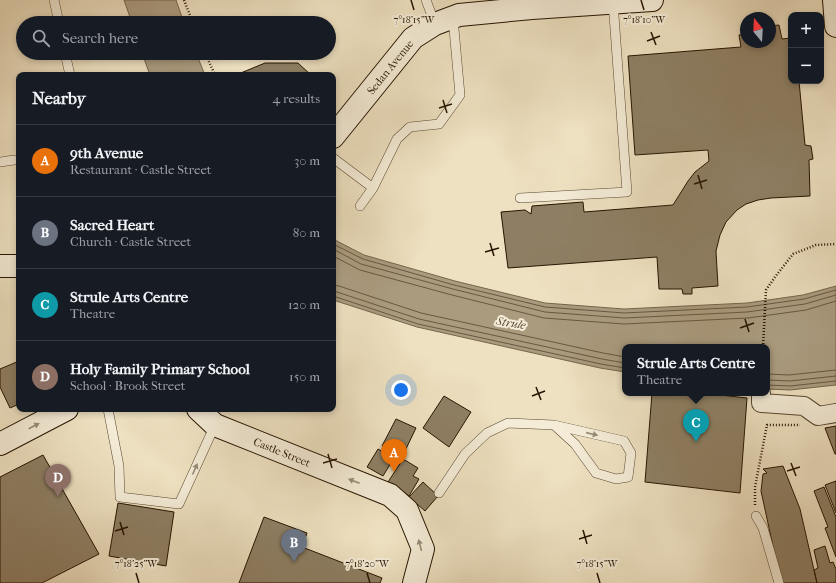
<!DOCTYPE html>
<meta charset="utf-8">
<style>
:root{--surface:#171b24;--page:#20242c;--text:#f1f3f6;--muted:#9ea1a6;--line:#363941;--accent:#db2777}
body{margin:0;font-family:"IM FELL French Canon",serif;background:var(--page);color:var(--text)}
.controls{position:absolute;right:12px;top:12px;display:grid;overflow:hidden;border-radius:8px;box-shadow:0 2px 6px #0003}
.controls button{width:36px;height:36px;display:grid;place-items:center;padding:0;border:0;border-bottom:1px solid var(--line);background:var(--surface);color:var(--text);font:20px sans-serif}
.compass{position:absolute;left:740px;top:12px;width:36px;height:36px;border-radius:50%;background:var(--surface);box-shadow:0 2px 6px #0003;rotate:342deg}
.you{position:absolute;left:401px;top:390px;width:14px;height:14px;margin:-10px;border:3px solid #fff;border-radius:50%;background:#1a73e8;box-shadow:0 0 0 6px #1a73e833}
.badge{display:grid;place-items:center;width:26px;height:26px;border-radius:50%;background:var(--accent);color:#fff;font-size:13px;font-weight:700}
.pin{position:absolute;translate:-50% -33px;filter:drop-shadow(0 1px 2px #0008)}
.pin::after{content:'';position:absolute;top:21px;width:14px;height:12px;background:inherit;clip-path:polygon(0 0,100% 0,50% 100%)}
.popup{position:absolute;left:622px;top:344px;width:148px;height:52px;box-sizing:border-box;display:grid;place-content:center;border-radius:8px;background:var(--surface);filter:drop-shadow(0 1px 3px #0005);font-size:13px;white-space:nowrap;color:var(--muted)}
.popup b{font-size:15px;color:var(--text)}
.popup::after{content:'';position:absolute;left:50%;top:100%;margin-left:-8px;border:8px solid transparent;border-top-color:var(--surface)}
.list{margin:0;padding:0;list-style:none}
h2{display:flex;justify-content:space-between;align-items:center;height:52px;margin:0;padding:0 16px;font-size:17px}
h2 small{font-size:13px;font-weight:400;color:var(--muted)}
.list li{display:grid;grid-template-columns:26px 1fr auto;gap:12px;align-items:center;box-sizing:border-box;height:72px;padding:0 16px;border-top:1px solid var(--line)}
.list b{display:block;font-size:15px;white-space:nowrap}
.list p{margin:0;font-size:13px;white-space:nowrap;color:var(--muted)}
.list em{font-size:13px;font-style:normal;color:var(--muted)}
.icon{flex:none;width:22px;height:22px;fill:none;stroke:currentColor;stroke-width:2;stroke-linecap:round;stroke-linejoin:round}
.map{position:relative;flex:none;width:836px;height:583px;overflow:hidden}
.search{position:absolute;background:var(--surface);box-shadow:0 2px 6px #0003;left:16px;top:16px;width:320px;height:44px;display:flex;align-items:center;gap:10px;box-sizing:border-box;padding:0 14px;border-radius:22px;color:var(--muted);font-size:15px}
.panel{position:absolute;background:var(--surface);box-shadow:0 2px 6px #0003;left:16px;top:72px;width:320px;height:340px;border-radius:8px}
.map>svg:first-child{display:block}
</style>
<div class="map">
<svg width="836" height="583" viewBox="0 0 836 583">
<rect width="100%" height="100%" fill="#eee1c1"/>
<filter id="stains"><feTurbulence type="fractalNoise" baseFrequency=".005" numOctaves="4"/><feColorMatrix values="0 0 0 0 .2 0 0 0 0 .09 0 0 0 0 .02 0 0 0 .5 -.17"/></filter>
<radialGradient id="worn" r=".72"><stop offset=".6" stop-color="#630" stop-opacity="0"/><stop offset="1" stop-color="#630" stop-opacity=".3"/></radialGradient>
<path fill="#aa9b7f" stroke="#75654c" d="M124 0H176L184 23H132Z
M142 53H196L205 75H150Z
M333 239 364 255 455 281 545 303 624 309 747 303 803 295 836 286V385L790 390 767 389V347H625V372L600 368 417 327 333 300Z"/>
<g fill="none" stroke-linecap="round" stroke-linejoin="round">
<path stroke="#685840" stroke-width="1" d="M333 244 363 259 454 285 545 307 624 313 747 307 804 299 836 290
M333 249 361 264 453 289 545 312 624 318 747 312 805 304 836 295
M333 256 360 270 452 295 544 318 624 324 748 318 806 310 836 301
M333 285 339 286 421 313 603 353 625 357
M333 291 337 292 419 319 602 359 625 363
M333 296 418 324 601 364 625 368
M767 374 789 375 836 370
M767 380 790 381 836 376
M767 385 790 386 836 381"/>
</g>
<path fill="#8e7f64" stroke="#261400" d="M779 25 782 39 791 38V81H799L805 145 811 146 813 159 809 160 810 196 771 198 758 200 746 204 737 210 726 222 720 235 716 251 718 286 692 288V294H683L682 289H659L657 257 508 268 501 212 525 210 531 214 532 206 583 202 584 212 673 205 688 181 695 172 709 161 708 150 635 155 628 56 741 47 739 35 746 34V42H770V26Z
M265 63H298L311 75H236Z
M19 361V404L10 408 0 387V369Z
M652 393H703L747 398 740 493 645 482Z
M444 396 471 412 449 447 423 428Z
M396 419 416 428 404 453 393 447 391 450 382 446Z
M836 426V454H835L825 428Z
M378 449 394 458 383 476 367 467Z
M43 455 99 554 42 583H0V477Z
M403 459 418 468 413 476 419 479 409 496 388 482Z
M783 466 800 509 817 583H781L761 491 763 474 767 473 763 469Z
M836 481V513L825 485Z
M423 482 438 496 425 511 409 497Z
M824 487 836 517V557L825 528 828 527 814 491Z
M118 503 174 512 166 566 109 556Z
M264 517 307 533 302 547 382 578 380 583H239Z
M825 546 830 563 833 562 836 569V583H817L814 570 818 568 814 550Z"/>
<g fill="none" stroke-linecap="round" stroke-linejoin="round">
<defs>
<path id="lane" d="M54 0 59 23
M426 0 435 24
M65 53 70 75
M333 158 373 188
M0 162 14 160H19
M520 198 627 192 613 2
M360 206 373 188 397 139 410 127 439 124 460 95 453 18
M108 409 119 466 120 497 179 504 215 425
M439 493 465 454 487 433 508 423 554 425 624 441 631 453 628 477 616 479 596 473 575 444 554 425
M756 516 763 528 779 583"/>
<path id="street" d="M761 393V403L804 406 818 416 836 413"/>
<path id="secondary" d="M834 0 836 26
M333 137 413 38 435 24 459 15 532 8 652 0
M0 266H19
M198 409 215 425 390 495 407 510 423 549 414 583
M0 444 67 409"/>
</defs>
<use href="#lane" stroke="#584730" stroke-width="10"/>
<use href="#street" stroke="#584730" stroke-width="20"/>
<use href="#secondary" stroke="#261400" stroke-width="24"/>
<path stroke="#261400" stroke-width="2.5" stroke-dasharray="1 2" stroke-linecap="butt" d="M184 0 193 23
M205 53 215 75
M763 347 766 290 775 277 793 254 816 245 836 244
M755 505V487L767 425H800"/>
<use href="#lane" stroke="#f4ecd7" stroke-width="9"/>
<use href="#street" stroke="#f4ecd7" stroke-width="18"/>
<use href="#secondary" stroke="#f4ecd7" stroke-width="22"/>
</g>
<defs><path id="oneway-solid" d="M-6-.8H1V-3.2L6.5 0L1 3.2V.8H-6Z"/></defs>
<g fill="#978b76">
<use href="#oneway-solid" transform="translate(34 426) rotate(-27)"/>
<use href="#oneway-solid" transform="translate(592 434) rotate(13)"/>
<use href="#oneway-solid" transform="translate(195 469) rotate(-66)"/>
<use href="#oneway-solid" transform="translate(354 481) rotate(-159)"/>
<use href="#oneway-solid" transform="translate(420 545) rotate(-104)"/>
</g>
<path fill="none" stroke="#261400" stroke-width="1.5" d="M411 0 414 10M641 0 644 10M651 32 656 45M647 41 660 36M443 100 447 113M439 108 452 104M698 175 702 189M694 184 707 180M490 243 494 256M485 252 499 248M745 319 749 332M740 328 754 323M536 387 541 400M532 396 545 391M328 454 332 468M323 463 337 459M791 463 796 476M787 471 800 467M120 522 124 535M583 530 587 544M115 531 128 527M579 539 592 535M136 573 139 583M367 573 370 583M597 573 600 583"/>
<g text-anchor="middle" stroke-width="4" stroke-linejoin="round" paint-order="stroke">
<g font-size="11" fill="#261400" stroke="#f4ecd7">
<text transform="translate(390 67) rotate(-51)" y="4">Sedan Avenue</text>
<text transform="translate(282 452) rotate(22)" y="4">Castle Street</text>
</g>
<g font-size="12" font-style="italic" fill="#5b4a33" stroke="#f4ecd7">
<text transform="translate(511 323) rotate(9)" y="4">Strule</text>
</g>
</g>
<g font-size="10" text-anchor="middle" fill="#261400" stroke="#f4ecd7" stroke-width="4" stroke-linejoin="round" paint-order="stroke">
<text x="414" y="23">7°18'15"W</text>
<text x="644" y="23">7°18'10"W</text>
<text x="136" y="567">7°18'25"W</text>
<text x="367" y="567">7°18'20"W</text>
<text x="597" y="567">7°18'15"W</text>
</g>
<rect width="100%" height="100%" filter="url(#stains)"/>
<rect width="100%" height="100%" fill="url(#worn)"/>
</svg>
<div class="controls">
<button>+</button>
<button>−</button>
</div>
<svg class="compass" viewBox="-18 -18 36 36"><path d="M0-13l5 13h-10z" fill="#e53935"/><path d="M0 13l5-13h-10z" fill="#9ea1a6"/></svg>
<div class="you"></div>
<div class="pin badge" style="left:394px;top:472px;background:#e8710a">A</div>
<div class="pin badge" style="left:294px;top:562px;background:#6b7280">B</div>
<div class="pin badge" style="left:696px;top:442px;background:#0f9aa8">C</div>
<div class="popup"><b>Strule Arts Centre</b>Theatre</div>
<div class="pin badge" style="left:58px;top:497px;background:#8d6e63">D</div>
<div class="search"><svg class="icon" aria-label="search" viewBox="0 0 24 24"><circle cx="10" cy="10" r="6"/><path d="M15 15l6 6"/></svg>Search here</div>
<section class="panel">
<h2>Nearby<small>4 results</small></h2>
<ul class="list">
<li><span class="badge" style="background:#e8710a">A</span><div><b>9th Avenue</b><p>Restaurant · Castle Street</p></div><em>30 m</em></li>
<li><span class="badge" style="background:#6b7280">B</span><div><b>Sacred Heart</b><p>Church · Castle Street</p></div><em>80 m</em></li>
<li><span class="badge" style="background:#0f9aa8">C</span><div><b>Strule Arts Centre</b><p>Theatre</p></div><em>120 m</em></li>
<li><span class="badge" style="background:#8d6e63">D</span><div><b>Holy Family Primary School</b><p>School · Brook Street</p></div><em>150 m</em></li>
</ul>
</section>
</div>
